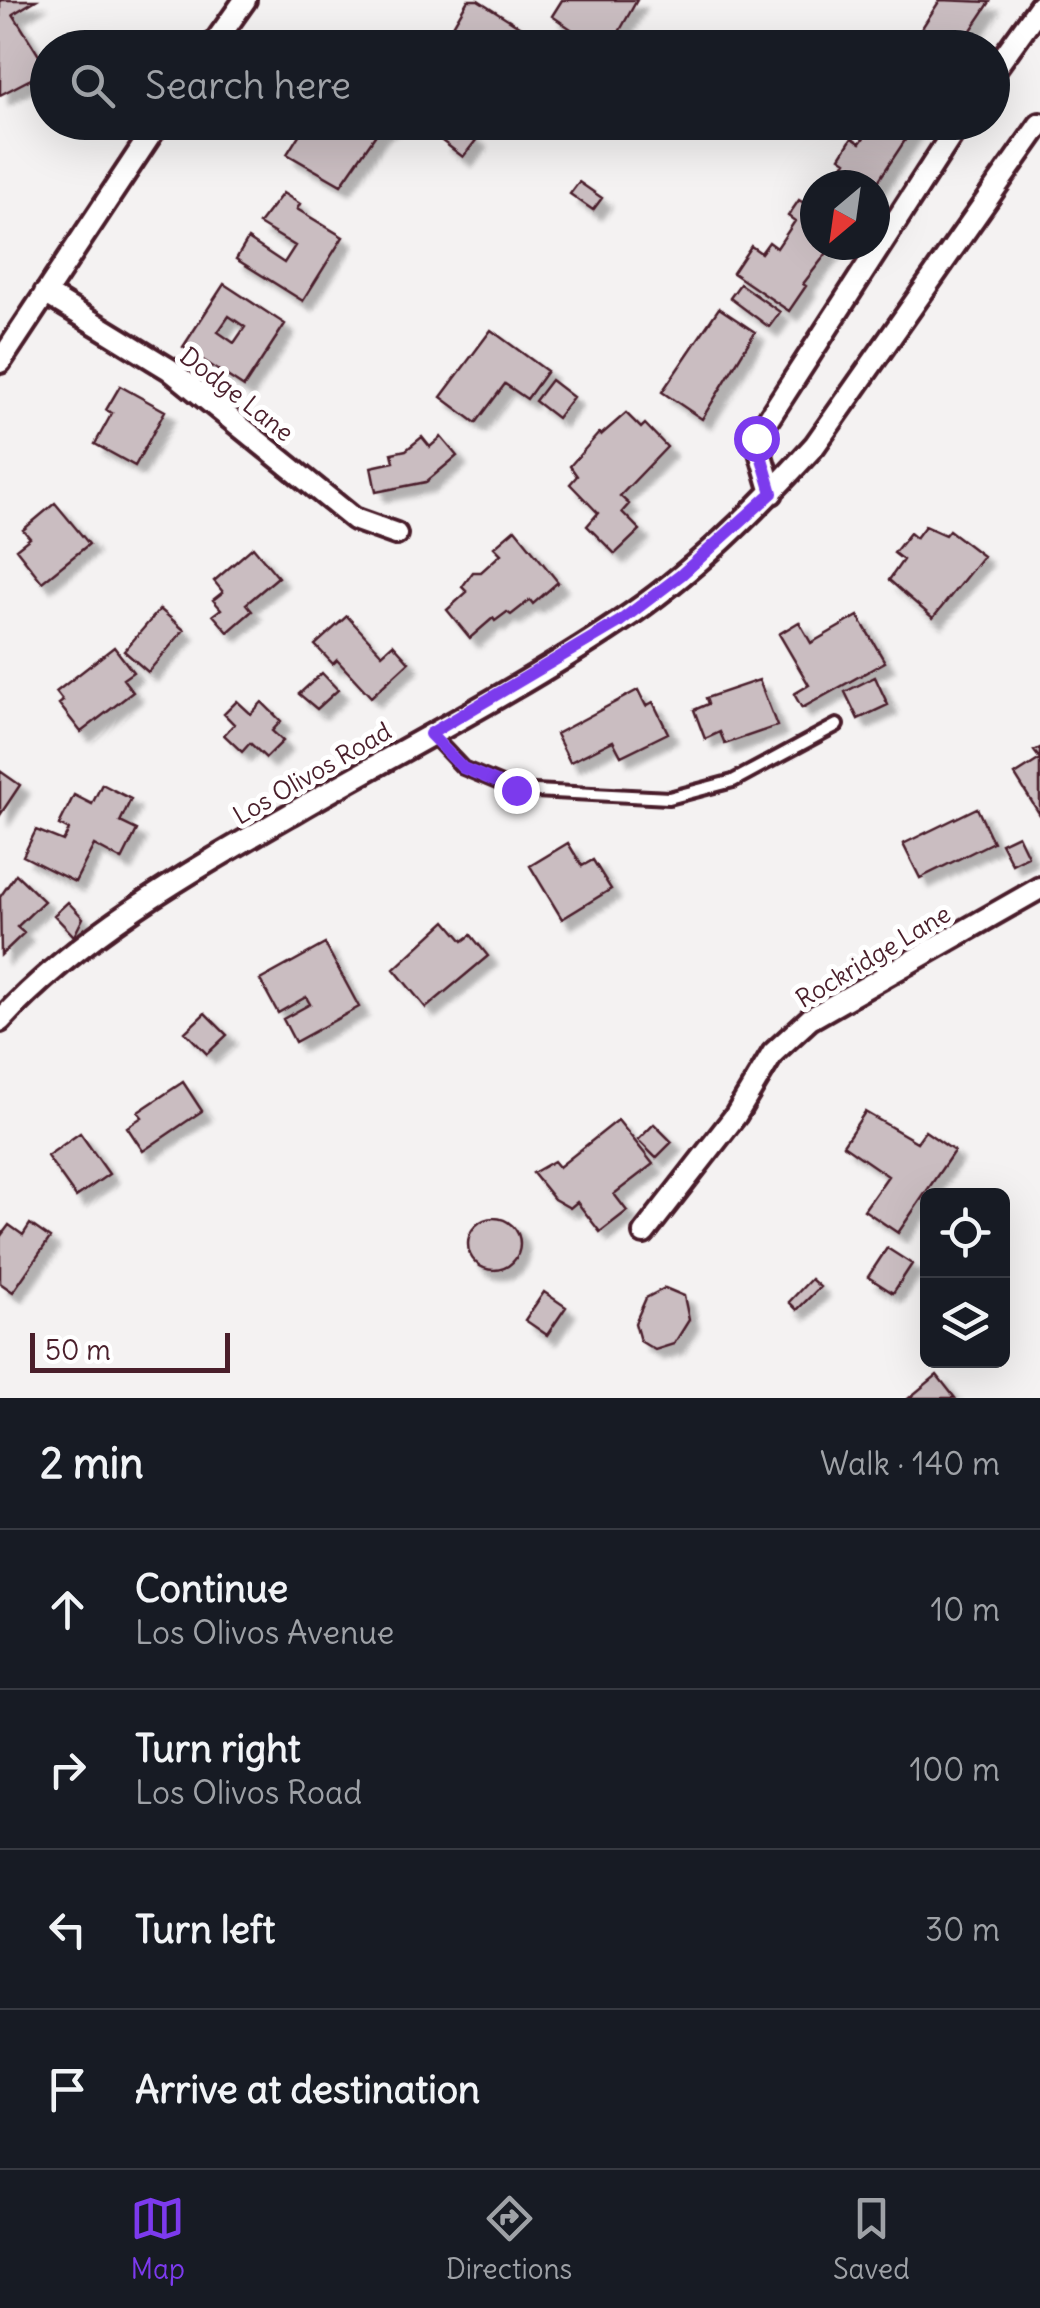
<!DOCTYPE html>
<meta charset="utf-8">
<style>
:root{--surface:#171b24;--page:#20242c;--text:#f1f3f6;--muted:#9ea1a6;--line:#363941;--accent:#7c3aed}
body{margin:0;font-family:Delius,sans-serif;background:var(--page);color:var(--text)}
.controls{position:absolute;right:30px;bottom:30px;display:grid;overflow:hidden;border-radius:15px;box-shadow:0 10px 40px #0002}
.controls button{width:90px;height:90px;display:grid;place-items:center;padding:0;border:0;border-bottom:2px solid var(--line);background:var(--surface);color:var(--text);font:50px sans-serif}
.compass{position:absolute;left:800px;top:170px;width:90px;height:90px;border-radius:50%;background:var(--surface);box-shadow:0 10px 40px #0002;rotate:209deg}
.scale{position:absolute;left:30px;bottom:25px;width:200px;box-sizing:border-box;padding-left:10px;border:5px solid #4a1f2b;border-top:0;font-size:28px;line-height:35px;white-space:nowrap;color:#4a1f2b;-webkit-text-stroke:8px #fff;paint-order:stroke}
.stop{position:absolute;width:30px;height:30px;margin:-22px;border:8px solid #7c3aed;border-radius:50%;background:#fff}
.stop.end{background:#7c3aed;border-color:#fff;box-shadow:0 2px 10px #0008}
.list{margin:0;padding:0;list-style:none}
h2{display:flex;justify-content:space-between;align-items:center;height:130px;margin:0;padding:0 40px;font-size:42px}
h2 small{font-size:32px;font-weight:400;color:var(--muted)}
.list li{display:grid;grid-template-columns:65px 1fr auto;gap:30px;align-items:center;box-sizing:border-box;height:160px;padding:0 40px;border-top:2px solid var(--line)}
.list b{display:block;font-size:38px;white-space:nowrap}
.list p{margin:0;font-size:32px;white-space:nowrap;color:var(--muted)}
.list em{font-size:32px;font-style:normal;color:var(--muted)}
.icon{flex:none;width:55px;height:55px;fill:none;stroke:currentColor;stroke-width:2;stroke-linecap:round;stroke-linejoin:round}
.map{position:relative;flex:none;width:1040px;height:1398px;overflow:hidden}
.search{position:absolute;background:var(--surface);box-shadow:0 10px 40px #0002;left:30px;right:30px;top:30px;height:110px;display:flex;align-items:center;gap:25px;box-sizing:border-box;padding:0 35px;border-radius:55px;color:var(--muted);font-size:38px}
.sheet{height:770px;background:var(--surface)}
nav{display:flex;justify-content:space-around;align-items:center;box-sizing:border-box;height:140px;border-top:2px solid var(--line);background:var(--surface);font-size:28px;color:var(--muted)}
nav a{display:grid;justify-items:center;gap:5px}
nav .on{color:var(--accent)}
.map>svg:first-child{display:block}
</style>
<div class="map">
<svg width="1040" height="1398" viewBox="0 0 1040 1398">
<defs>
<filter id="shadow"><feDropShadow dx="9" dy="9" stdDeviation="2.5" flood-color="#0004"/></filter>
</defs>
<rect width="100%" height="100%" fill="#f4f2f2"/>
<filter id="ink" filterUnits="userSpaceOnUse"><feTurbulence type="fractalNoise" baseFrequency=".01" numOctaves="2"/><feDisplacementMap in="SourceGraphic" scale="20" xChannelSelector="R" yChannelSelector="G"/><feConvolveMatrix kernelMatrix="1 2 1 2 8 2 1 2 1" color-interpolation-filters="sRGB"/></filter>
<g filter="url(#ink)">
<path fill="#cabdc1" stroke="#4a1f2b" stroke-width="2.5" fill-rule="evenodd" filter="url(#shadow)" d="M0 0H36L13 14 48 70 0 95Z
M468 0H478L522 28 509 48H492L483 41 479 48H440Z
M562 0H637L610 48H599L552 16Z
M940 0 990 2 959 48H909Z
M322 122H393L379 130 341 185 287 154 304 127 315 134Z
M865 122H917L875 186 830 185 846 161 840 157 852 138 860 143 868 132 861 128Z
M456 123 477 139 463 157 442 141Z
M579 182 602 198 593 210 570 194Z
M283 193 300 204 297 209 343 237 303 301 236 259 248 239 284 263 295 246 259 224Z
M799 200 815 210V245H833L803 284 806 286 789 311 733 273 751 246 761 253 769 242 777 248 795 221 788 216Z
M224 284 285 324 244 387 183 347ZM229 316 245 327 234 343 218 332Z
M740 284 780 312 769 327 730 298Z
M719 308 755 332 702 419 662 392Z
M491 330 547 371 527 399 505 384 476 423 441 397Z
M551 380 573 397 557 418 535 401Z
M120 386 165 411 135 466 95 444 112 413 106 410Z
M626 413 641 428 645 424 667 447 620 496 629 504 622 512 640 530 615 554 587 526 598 513 570 484 577 476 570 466 599 433 601 435Z
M422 437 430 447 441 437 457 456 426 482 376 492 371 467 394 462 392 453 406 450Z
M55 503 89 544 42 582 16 549 30 538 23 530Z
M925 526 945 535 949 530 983 556 933 618 889 580 903 560 894 553 910 533 916 538Z
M515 529 558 582 533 604 530 600 511 615 507 612 495 621 493 618 470 638 447 610 467 592 462 587 473 572H481L501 554 494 547Z
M253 547 278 577 246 604 252 611 228 632 213 615 221 609 213 600 223 592 214 581Z
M160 609 184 630 148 672 124 651Z
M347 616 382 654 393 644 409 662 371 697 337 660 333 664 315 645Z
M858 616 885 662 802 708 794 694 809 685 779 634 799 622 811 643Z
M114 647 133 672 123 679 133 692 81 732 59 704 63 701 56 692Z
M322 673 338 690 317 709 299 694Z
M875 677 888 705 858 719 845 692Z
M759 680 777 726 725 744 720 732 705 739 694 710 708 704 706 698Z
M638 690 646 706 653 702 668 733 621 756 613 741 570 762 556 734Z
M237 701 251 714 262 702 281 721 272 731 283 741 266 758 250 743 242 752 224 735 234 724 224 714Z
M1040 748V815L1015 775 1040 759 1034 751Z
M0 771 20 785 0 815Z
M102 784 131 799 120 822 137 830 122 860 94 845 75 882 23 856 36 830 63 841 69 830 59 825 74 795 92 804Z
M977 808 993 842 920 878 903 844Z
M1018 835 1028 856 1012 864 1001 843Z
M568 843 582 866 593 860 611 889 562 919 530 866Z
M16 874 44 901 17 927 24 933 1 955 0 897Z
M68 902 83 918 74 936 54 915Z
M446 921 463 941 471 935 488 956 426 1008 394 969Z
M325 944 359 1007 295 1042 283 1019 310 1004 306 997 278 1013 260 980Z
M205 1013 227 1035 207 1054 185 1032Z
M183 1082 202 1111 143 1151 127 1127 142 1117 138 1112Z
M865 1112 917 1142 925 1131 954 1151 898 1233 864 1210 888 1176 843 1145Z
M618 1120 653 1164 614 1194 627 1211 600 1232 577 1202 570 1208 554 1199 533 1173 554 1161 559 1167Z
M654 1124 672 1142 656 1158 638 1140Z
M80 1133 109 1174 76 1197 47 1156Z
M468 1244a26 26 0 1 1 52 0a26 26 0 1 1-52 0Z
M30 1224 50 1238 13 1292 0 1283V1237L9 1225 23 1235Z
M887 1248 912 1264 893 1293 868 1277Z
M811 1279 820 1287 797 1310 789 1302Z
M665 1288 684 1296 689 1320 674 1344 655 1350 640 1341 635 1323 646 1298Z
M544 1292 566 1307 547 1335 525 1320Z
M937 1375 955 1398H909Z"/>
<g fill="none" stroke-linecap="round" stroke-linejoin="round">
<defs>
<path id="service" d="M431 734 463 768 516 790 669 798 733 781 837 725"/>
<path id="minor" d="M211 48 245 0
M992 73 1040 6
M45 293 169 369 354 519 396 534
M0 362 159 122
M772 493 756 438 960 122
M0 1021C81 933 193 870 296 811 403 749 515 692 618 623 691 575 756 510 815 445L1040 124
M644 1233 736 1115 773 1053 810 1019 1040 888"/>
</defs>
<use href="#service" stroke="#4a1f2b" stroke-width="18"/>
<use href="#minor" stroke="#4a1f2b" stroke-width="28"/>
<use href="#service" stroke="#fff" stroke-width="10"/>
<use href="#minor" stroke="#fff" stroke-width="20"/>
</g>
</g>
<g fill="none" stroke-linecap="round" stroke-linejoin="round" filter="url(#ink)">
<path stroke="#7c3aed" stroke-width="12" d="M516 790 463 768 430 734 619 622 681 575 772 493 756 438"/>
</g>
<g text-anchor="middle" stroke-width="10" stroke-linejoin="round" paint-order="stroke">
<g font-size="25" fill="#4a1f2b" stroke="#fff">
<text transform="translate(237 394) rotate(38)" y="9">Dodge Lane</text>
<text transform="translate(312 773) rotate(-30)" y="9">Los Olivos Road</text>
<text transform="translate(873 956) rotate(-31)" y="9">Rockridge Lane</text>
</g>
</g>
</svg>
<div class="controls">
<button><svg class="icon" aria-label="locate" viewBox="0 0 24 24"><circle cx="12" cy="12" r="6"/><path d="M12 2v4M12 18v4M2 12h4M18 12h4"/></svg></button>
<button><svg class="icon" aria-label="layers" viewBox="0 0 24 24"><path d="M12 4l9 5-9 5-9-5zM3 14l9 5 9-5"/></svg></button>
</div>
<svg class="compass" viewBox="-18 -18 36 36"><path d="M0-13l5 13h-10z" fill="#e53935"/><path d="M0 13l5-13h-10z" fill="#9ea1a6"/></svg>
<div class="scale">50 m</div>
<div class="stop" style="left:756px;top:438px"></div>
<div class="stop end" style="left:516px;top:790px"></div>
<div class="search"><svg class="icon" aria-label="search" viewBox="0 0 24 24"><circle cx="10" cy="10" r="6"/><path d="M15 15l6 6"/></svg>Search here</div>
</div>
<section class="sheet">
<h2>2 min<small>Walk · 140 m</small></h2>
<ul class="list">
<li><svg class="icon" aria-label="ahead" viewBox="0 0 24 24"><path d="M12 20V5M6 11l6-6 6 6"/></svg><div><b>Continue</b><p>Los Olivos Avenue</p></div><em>10 m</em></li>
<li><svg class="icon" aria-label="right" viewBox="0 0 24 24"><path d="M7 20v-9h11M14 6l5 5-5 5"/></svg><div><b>Turn right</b><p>Los Olivos Road</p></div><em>100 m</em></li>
<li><svg class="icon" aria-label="left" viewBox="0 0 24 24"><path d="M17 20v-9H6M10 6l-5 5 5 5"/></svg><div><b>Turn left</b></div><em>30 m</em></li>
<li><svg class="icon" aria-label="arrive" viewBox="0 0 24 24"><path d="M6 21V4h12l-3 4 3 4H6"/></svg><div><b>Arrive at destination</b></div></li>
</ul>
</section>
<nav>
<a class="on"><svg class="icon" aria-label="map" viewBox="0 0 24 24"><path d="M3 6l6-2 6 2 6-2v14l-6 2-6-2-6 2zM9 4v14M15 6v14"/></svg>Map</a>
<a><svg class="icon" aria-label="directions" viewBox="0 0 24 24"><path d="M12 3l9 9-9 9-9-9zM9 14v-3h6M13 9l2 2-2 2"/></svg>Directions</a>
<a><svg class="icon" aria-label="saved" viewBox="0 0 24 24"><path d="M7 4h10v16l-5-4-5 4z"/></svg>Saved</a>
</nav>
